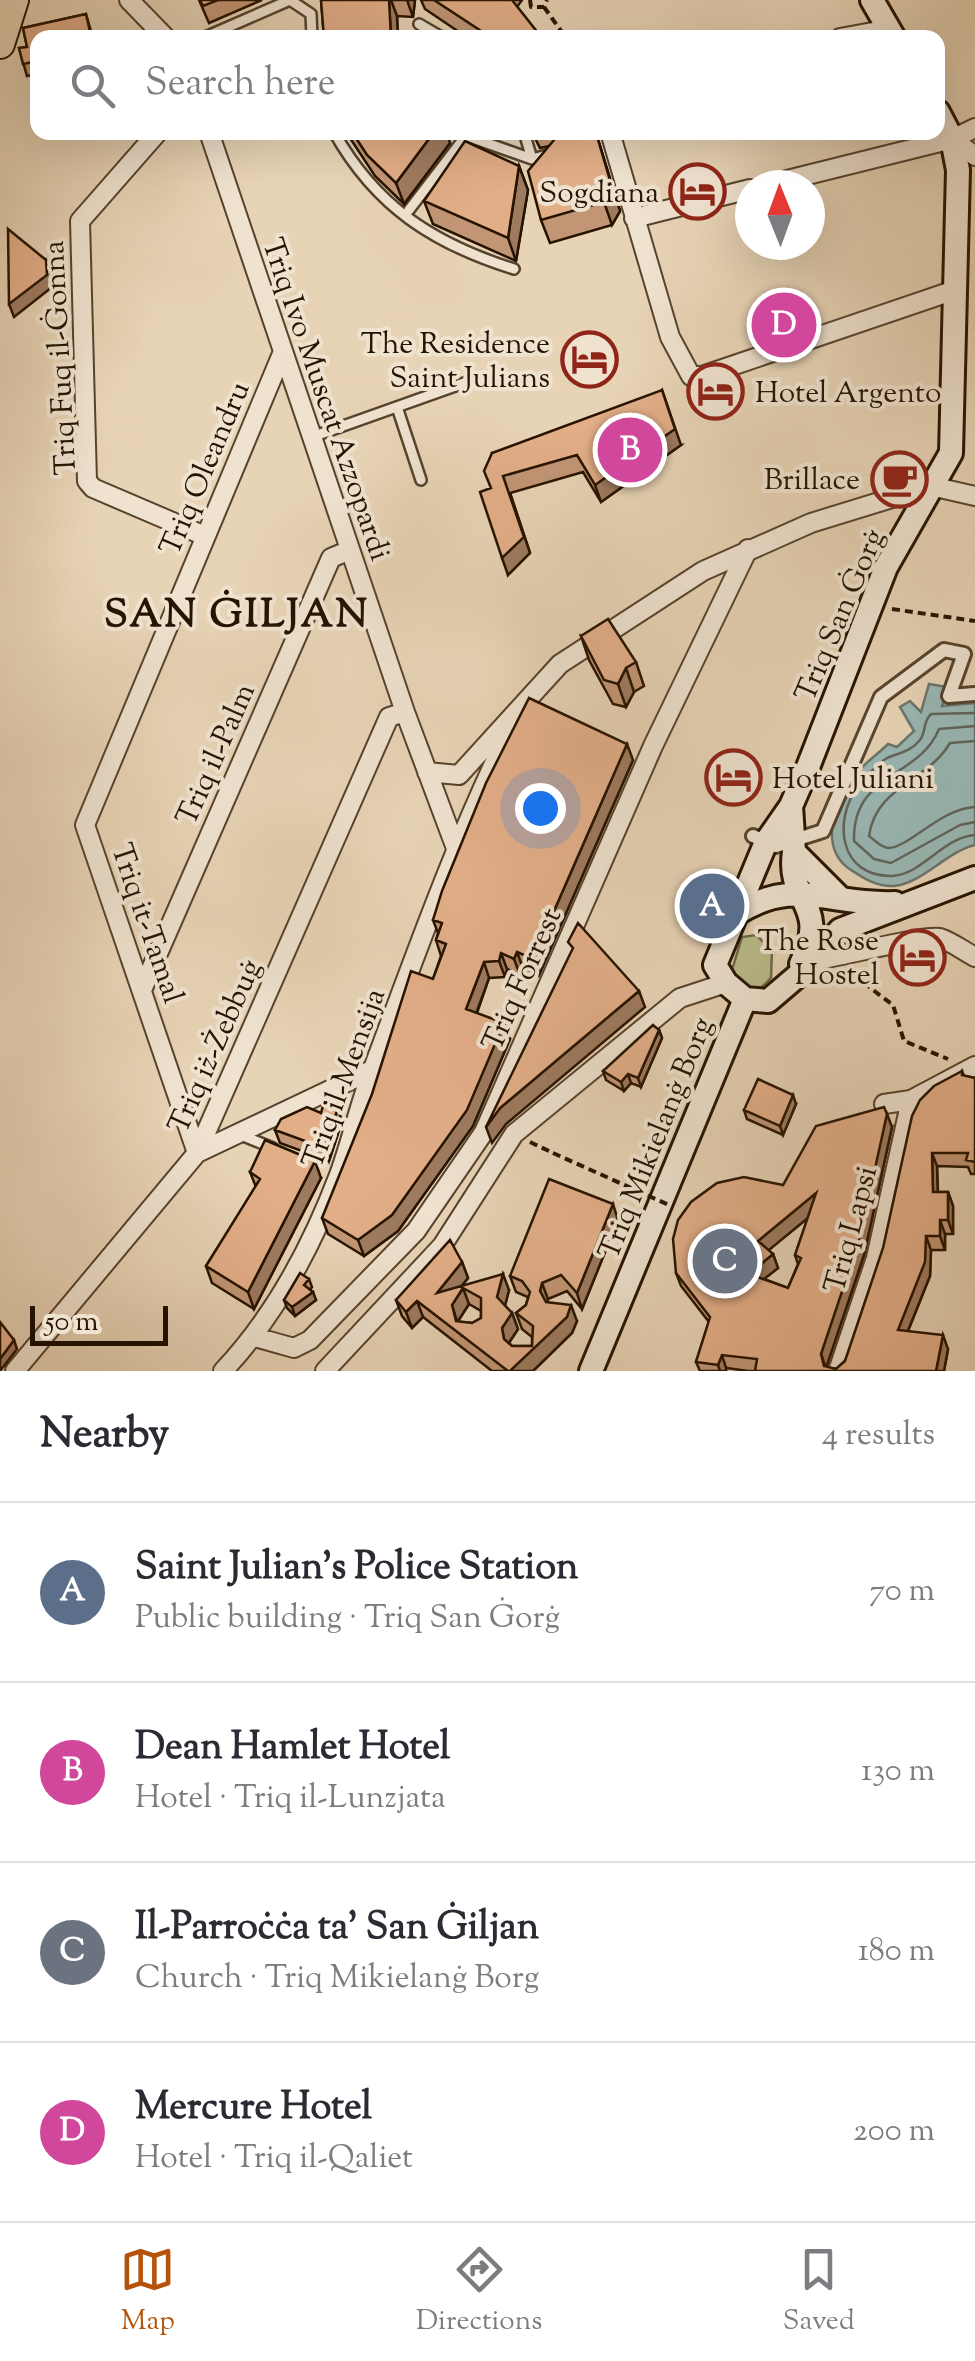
<!DOCTYPE html>
<meta charset="utf-8">
<style>
:root{--surface:#fff;--page:#f7f7f7;--text:#2b2b33;--muted:#7c7c81;--line:#e1e1e2;--accent:#b45309}
body{margin:0;font-family:"Sorts Mill Goudy",serif;background:var(--page);color:var(--text)}
.compass{position:absolute;left:735px;top:170px;width:90px;height:90px;border-radius:50%;background:var(--surface);box-shadow:0 10px 40px #0002;rotate:359deg}
.scale{position:absolute;left:30px;bottom:25px;width:138px;box-sizing:border-box;padding-left:10px;border:5px solid #261300;border-top:0;font-size:28px;line-height:35px;white-space:nowrap;color:#261300;-webkit-text-stroke:8px #efe2cf;paint-order:stroke}
.you{position:absolute;left:540px;top:808px;width:35px;height:35px;margin:-25px;border:8px solid #fff;border-radius:50%;background:#1a73e8;box-shadow:0 0 0 15px #1a73e833}
.badge{display:grid;place-items:center;width:65px;height:65px;border-radius:50%;background:var(--accent);color:#fff;font-size:32px;font-weight:700}
.pin{position:absolute;translate:-50% -50%;border:5px solid #fff;box-shadow:0 2px 10px #0006}
.list{margin:0;padding:0;list-style:none}
h2{display:flex;justify-content:space-between;align-items:center;height:130px;margin:0;padding:0 40px;font-size:42px}
h2 small{font-size:32px;font-weight:400;color:var(--muted)}
.list li{display:grid;grid-template-columns:65px 1fr auto;gap:30px;align-items:center;box-sizing:border-box;height:180px;padding:0 40px;border-top:2px solid var(--line)}
.list b{display:block;font-size:38px;white-space:nowrap}
.list p{margin:0;font-size:32px;white-space:nowrap;color:var(--muted)}
.list em{font-size:32px;font-style:normal;color:var(--muted)}
.icon{flex:none;width:55px;height:55px;fill:none;stroke:currentColor;stroke-width:2;stroke-linecap:round;stroke-linejoin:round}
.map{position:relative;flex:none;width:975px;height:1371px;overflow:hidden}
.search{position:absolute;background:var(--surface);box-shadow:0 10px 40px #0002;left:30px;right:30px;top:30px;height:110px;display:flex;align-items:center;gap:25px;box-sizing:border-box;padding:0 35px;border-radius:20px;color:var(--muted);font-size:38px}
.sheet{height:850px;background:var(--surface)}
nav{display:flex;justify-content:space-around;align-items:center;box-sizing:border-box;height:140px;border-top:2px solid var(--line);background:var(--surface);font-size:28px;color:var(--muted)}
nav a{display:grid;justify-items:center;gap:5px}
nav .on{color:var(--accent)}
.map>svg:first-child{display:block}
</style>
<div class="map">
<svg width="975" height="1371" viewBox="0 0 975 1371">
<rect width="100%" height="100%" fill="#e7d3b5"/>
<filter id="stains"><feTurbulence type="fractalNoise" baseFrequency=".002" numOctaves="4"/><feColorMatrix values="0 0 0 0 .2 0 0 0 0 .09 0 0 0 0 .02 0 0 0 .5 -.17"/></filter>
<radialGradient id="worn" r=".72"><stop offset=".6" stop-color="#630" stop-opacity="0"/><stop offset="1" stop-color="#630" stop-opacity=".3"/></radialGradient>
<path fill="#b9bb8b" stroke="#706746" stroke-width="2.5" d="M756 935 772 950 771 978 761 988 749 990 732 970 742 937Z"/>
<path fill="#98b7b4" stroke="#6a756c" stroke-width="2.5" d="M929 684 947 687 942 706 975 703V845C946 852 923 883 894 886 877 887 865 879 851 870 821 851 831 809 849 782 858 768 876 756 888 744L897 747 914 731 900 707 910 701 921 712Z"/>
<g fill="none" stroke-linecap="round" stroke-linejoin="round">
<path stroke="#5f655a" stroke-width="2.5" d="M975 713 931 714C922 723 927 730 920 740 909 753 900 752 887 758 879 763 865 777 859 785 832 820 839 877 892 876 922 875 943 837 975 835
M975 726 939 729C919 779 852 772 854 841L874 859 891 863 960 825 975 822
M975 741 950 743C927 782 876 786 869 836 875 840 881 848 889 848 909 847 942 808 975 807"/>
<defs>
<path id="service" d="M419 24 443 38
M203 38 290 0 311 14 312 38
M334 132C376 207 434 244 514 269
M524 132 532 159 551 154
M464 135 532 159
M409 210 465 137
M397 407 421 480
M312 437 478 378
M241 1135 273 1148"/>
<path id="pedestrian" d="M753 836 776 846 823 831 881 697 944 650 964 654 949 696 975 694"/>
<path id="minor" d="M129 0 166 38
M840 38 889 29
M158 132 80 221 87 481 93 488 205 536
M209 132 405 712 457 851
M610 132 670 337 691 376H702L955 290
M952 139 975 156
M767 185 952 139 975 128
M634 218 750 189
M282 354 85 825 197 1153 372 1070
M427 772 459 775 560 664 703 571 811 523 931 486 975 496
M816 960C839 957 928 934 940 938 952 942 964 951 975 957
M142 990 331 558 350 550
M884 1104 911 1100 975 1066
M255 1337 294 1348 310 1340 416 1231 484 1132 653 746 748 549
M15 1371 197 1153 389 717 405 712
M223 1371C275 1316 312 1246 339 1175 352 1139 360 1102 374 1066 419 945 463 821 522 706
M325 1371 442 1246 514 1134 680 998 726 983
M838 1371 876 1258 911 1100"/>
<path id="secondary" d="M872 0 894 38
M791 806 794 852 840 898
M794 852C786 903 831 904 801 964
M734 915C795 875 829 906 895 903
M745 999 726 983 715 965 766 842 791 806 808 767 886 567 951 453 958 170 952 139 938 112
M745 999 768 1001 816 960 840 930 975 878
M591 1371 745 999"/>
<path id="trunk" d="M0 44 14 0"/>
</defs>
<use href="#service" stroke="#56432d" stroke-width="14"/>
<use href="#pedestrian" stroke="#56432d" stroke-width="18"/>
<use href="#minor" stroke="#56432d" stroke-width="22"/>
<use href="#secondary" stroke="#261300" stroke-width="28"/>
<use href="#trunk" stroke="#261300" stroke-width="32"/>
<path stroke="#261300" stroke-width="4" stroke-dasharray="8 5" stroke-linecap="butt" d="M530 0 531 7H544L547 0
M544 7 566 38
M892 609 975 621
M867 969 865 984 893 1005 904 1041 948 1059
M530 1142 553 1153"/>
<use href="#service" stroke="#efe2cf" stroke-width="9"/>
<use href="#pedestrian" stroke="#efe2cf" stroke-width="12"/>
<use href="#minor" stroke="#efe2cf" stroke-width="18"/>
<use href="#secondary" stroke="#efe2cf" stroke-width="22"/>
<use href="#trunk" stroke="#e7d3b5" stroke-width="28"/>
<path stroke="#261300" stroke-width="4" stroke-dasharray="8 5" stroke-linecap="butt" d="M553 1153 669 1205"/>
</g>
<path fill="#c29675" stroke="#261300" stroke-width="2.5" fill-rule="evenodd" d="M199 0H262L209 23Z
M321 0H415L413 17 397 16 398 38H324Z
M421 0H522L517 7 542 38H468L425 9Z
M86 14 93 38H38V74L27 76 19 48 27 47 23 28Z
M346 132H447L450 143 404 204 375 176Z
M532 132H583L585 136 596 133 620 211 612 225 550 243 541 220 549 146 540 148Z
M519 166 528 190 516 261 433 224 424 201Z
M681 445 601 502 583 472 510 493 530 553 508 575 492 453Z
M581 636 636 662 644 686 634 692 626 707 613 704 589 660Z
M633 760 539 975 523 968 520 975 507 969 505 977 489 978 477 1013 510 1039 473 1126 398 1231 364 1256 328 1234 322 1218 433 979 441 956 436 940 438 933 433 920Z
M659 1030 662 1038 641 1087 631 1083 624 1091 606 1080 603 1071Z
M962 1071 964 1076 975 1078V1174H971L968 1167 937 1166 938 1192H948L953 1206V1234H945V1250H931L930 1276 908 1331 948 1349 944 1371H748L726 1368V1371H700L696 1362 709 1322 681 1286 676 1273 892 1127 864 1255 826 1367 836 1369 845 1361ZM808 1218 795 1255 798 1264 788 1288 764 1279 778 1268 773 1254 768 1250Z
M796 1104 783 1135 747 1119 744 1110Z
M342 1121 329 1161 280 1143 275 1130Z
M250 1172 321 1178 254 1309 212 1283 206 1266 256 1187Z
M618 1220 582 1309 567 1291 548 1299 547 1302 577 1321 572 1333 533 1371H492L423 1317 412 1328 402 1316 396 1300 462 1262 468 1278 462 1286 509 1290 505 1306 512 1313 518 1329 509 1343 512 1346H532V1337L522 1329 516 1313 526 1305 528 1297 516 1292 510 1276ZM469 1304 481 1311V1318L472 1323 458 1321Z
M309 1279 312 1287 310 1290 316 1300 295 1316 287 1308 284 1300Z"/>
<path fill="#9e7a5f" stroke="#261300" stroke-width="2.5" d="M389 0H391L397 16 398 38H391Z
M407 0H415L413 17Z
M434 132H447L450 143 404 204 396 183Z
M596 133 620 211 612 225 604 202Z
M519 166 528 190 516 261 508 238Z
M46 260 51 273V288L14 317 9 304Z
M662 390 681 445 601 502 595 485Z
M510 493 530 553 508 575 502 558Z
M626 668 634 692 626 707 618 684Z
M627 744 633 760 539 975 533 959Z
M517 952 523 968 520 975 514 959Z
M501 953 507 969 505 977 499 961Z
M484 962 489 978 472 1025 466 1009Z
M639 991 645 1007 506 1124 492 1143 486 1127 500 1108Z
M504 1023 510 1039 473 1126 398 1231 364 1256 358 1240Z
M659 1030 662 1038 641 1087 638 1078Z
M628 1074 631 1083 624 1091 621 1082Z
M793 1095 796 1104 783 1135 780 1126Z
M338 1108 342 1121 329 1161 324 1148Z
M887 1114 892 1127 864 1255 826 1368 827 1371 821 1354Z
M932 1153 937 1166 938 1206 933 1192Z
M315 1161 321 1178 254 1309 248 1292Z
M948 1192 953 1206V1234L948 1220Z
M816 1193 821 1207 763 1255 758 1241Z
M613 1204 618 1220 582 1309 577 1293Z
M940 1220 945 1234V1250L940 1236Z
M926 1236 931 1250 930 1276 903 1343 898 1330Z
M773 1254 778 1268 754 1287 749 1274Z
M462 1262 468 1278 443 1309 437 1293Z
M503 1274 509 1290 503 1313 497 1297Z
M542 1283 548 1299 546 1307 540 1291Z
M463 1288 469 1304 458 1321 462 1337 452 1305Z
M313 1292 316 1300 295 1316 292 1307Z
M417 1301 423 1317 412 1328 406 1312Z
M571 1305 577 1321 572 1333 533 1371H510Z
M512 1313 518 1329 508 1344 504 1339 502 1328Z
M943 1335 948 1349 944 1371H936Z
M14 1340 17 1349 0 1371V1359Z
M722 1355 726 1368V1371H720L718 1365Z"/>
<path fill="#e2ae88" stroke="#261300" stroke-width="2.5" fill-rule="evenodd" d="M200 0H218L203 6Z
M321 0H389L391 38H324Z
M434 0H512L542 38H485L481 31Z
M86 14 90 32 78 35V38H38V61L23 64 19 48 27 47 23 28Z
M352 132H434L396 183 367 155Z
M565 132H583L585 136 596 133 612 187 604 202 541 220 528 171 559 134Z
M465 141 519 166 508 238 424 201Z
M8 229 46 260 47 275 9 304Z
M662 390 675 429 595 485 577 455 503 476 524 537 502 558 480 492 491 488 484 471 492 453Z
M608 619 636 662 626 668 618 684 604 680 581 636Z
M529 698 627 744 533 959 517 952 514 959 501 953 499 961 484 962 466 1009 504 1023 467 1110 392 1215 358 1240 322 1218 372 1094 411 971 433 979 446 944 436 940 442 923 433 920 442 891 486 783Z
M578 923 639 991 500 1108 486 1127 573 948 568 942Z
M653 1025 659 1030 638 1078 628 1074 621 1082 603 1071Z
M962 1071V1075L975 1078V1162L966 1160 968 1153H932L933 1192H948V1220H940V1236H926L925 1262 898 1330 943 1335 936 1371H755L757 1359 722 1355 718 1365 696 1362 710 1317 676 1273 673 1239 678 1220 691 1202 717 1183 744 1177 783 1185 816 1126 884 1107 887 1114 859 1241 821 1354 824 1366 836 1369 845 1361 883 1248 912 1116 920 1100 934 1086ZM816 1193 795 1255 801 1258 788 1288 749 1274 773 1254 758 1241Z
M758 1079 793 1095 780 1126 744 1110Z
M324 1102 338 1108 324 1148 275 1130 281 1119 307 1107 321 1113Z
M265 1140 315 1161 248 1292 206 1266 260 1179 250 1172Z
M549 1179 613 1204 577 1293 561 1275 542 1283 540 1291 546 1302 571 1305 567 1317 510 1371H508L417 1301 406 1312 396 1300 450 1240 462 1262 437 1293 503 1274 497 1297 512 1313 502 1328 504 1339 512 1346H532L533 1326 516 1313 526 1305 530 1292 522 1281 510 1276ZM463 1288 481 1298V1318L472 1323 456 1321 452 1305Z
M300 1273 309 1279 304 1285 313 1292 292 1307 284 1300Z
M0 1322 14 1340 0 1359Z"/>
<defs>
<symbol id="hotel-ring" viewBox="-11 -11 22 22"><circle r="9.5" fill="#efe2cf" stroke="#8f2418" stroke-width="1.5"/><path d="M-6-4.5h1.5V1H6V5H4.5V3h-9V5H-6ZM-4 0a1.8 1.8 0 1 1 3.6 0ZM.5 0V-2.5h3Q6-2.5 6 0Z" fill="#8f2418"/></symbol>
<symbol id="cafe-ring" viewBox="-11 -11 22 22"><circle r="9.5" fill="#efe2cf" stroke="#8f2418" stroke-width="1.5"/><path d="M-5.5-4.5H6V0H3Q3 3.5 0 3.5H-2.5Q-5.5 3.5-5.5 0ZM3-3.2v2h1.7v-2ZM-6 4.5H4V6H-6Z" fill="#8f2418"/></symbol>
</defs>
<g fill-rule="evenodd">
<use href="#hotel-ring" x="666" y="160" width="63" height="63"/>
<use href="#hotel-ring" x="558" y="328" width="63" height="63"/>
<use href="#hotel-ring" x="684" y="360" width="63" height="63"/>
<use href="#cafe-ring" x="868" y="448" width="63" height="63"/>
<use href="#hotel-ring" x="702" y="746" width="63" height="63"/>
<use href="#hotel-ring" x="886" y="926" width="63" height="63"/>
</g>
<g text-anchor="middle" stroke-width="8" stroke-linejoin="round" paint-order="stroke">
<g font-size="30" fill="#261300" stroke="#efe2cf" text-anchor="end">
<text x="659" y="202">Sogdiana</text>
<text x="550" y="353">The Residence<tspan x="550" dy="34">Saint Julians</tspan></text>
<text x="755" y="402" text-anchor="start">Hotel Argento</text>
<text x="860" y="489">Brillace</text>
<text x="772" y="788" text-anchor="start">Hotel Juliani</text>
<text x="879" y="950">The Rose<tspan x="879" dy="34">Hostel</tspan></text>
</g>
<g font-size="30" fill="#261300" stroke="#efe2cf">
<text transform="translate(59 358) rotate(-93)" y="10">Triq Fuq il-Ġonna</text>
<text transform="translate(327 399) rotate(71)" y="10">Triq Ivo Muscat Azzopardi</text>
<text transform="translate(204 468) rotate(-67)" y="10">Triq Oleandru</text>
<text transform="translate(839 615) rotate(-67)" y="10">Triq San Ġorġ</text>
<text transform="translate(215 754) rotate(-66)" y="10">Triq il-Palm</text>
<text transform="translate(148 923) rotate(71)" y="10">Triq it-Tamal</text>
<text transform="translate(521 979) rotate(-66)" y="10">Triq Forrest</text>
<text transform="translate(214 1046) rotate(-66)" y="10">Triq iż-Żebbuġ</text>
<text transform="translate(343 1078) rotate(-70)" y="10">Triq il-Mensija</text>
<text transform="translate(655 1138) rotate(-68)" y="10">Triq Mikielanġ Borg</text>
<text transform="translate(850 1229) rotate(-75)" y="10">Triq Lapsi</text>
</g>
<g font-size="40" font-weight="bold" letter-spacing="2.5" fill="#261300" stroke="#efe2cf">
<text x="237" y="626">SAN ĠILJAN</text>
</g>
</g>
<rect width="100%" height="100%" filter="url(#stains)"/>
<rect width="100%" height="100%" fill="url(#worn)"/>
</svg>
<svg class="compass" viewBox="-18 -18 36 36"><path d="M0-13l5 13h-10z" fill="#e53935"/><path d="M0 13l5-13h-10z" fill="#7c7c81"/></svg>
<div class="scale">50 m</div>
<div class="you"></div>
<div class="pin badge" style="left:712px;top:906px;background:#5c6f8a">A</div>
<div class="pin badge" style="left:630px;top:450px;background:#d1479c">B</div>
<div class="pin badge" style="left:725px;top:1261px;background:#6b7280">C</div>
<div class="pin badge" style="left:784px;top:325px;background:#d1479c">D</div>
<div class="search"><svg class="icon" aria-label="search" viewBox="0 0 24 24"><circle cx="10" cy="10" r="6"/><path d="M15 15l6 6"/></svg>Search here</div>
</div>
<section class="sheet">
<h2>Nearby<small>4 results</small></h2>
<ul class="list">
<li><span class="badge" style="background:#5c6f8a">A</span><div><b>Saint Julian's Police Station</b><p>Public building · Triq San Ġorġ</p></div><em>70 m</em></li>
<li><span class="badge" style="background:#d1479c">B</span><div><b>Dean Hamlet Hotel</b><p>Hotel · Triq il-Lunzjata</p></div><em>130 m</em></li>
<li><span class="badge" style="background:#6b7280">C</span><div><b>Il-Parroċċa ta' San Ġiljan</b><p>Church · Triq Mikielanġ Borg</p></div><em>180 m</em></li>
<li><span class="badge" style="background:#d1479c">D</span><div><b>Mercure Hotel</b><p>Hotel · Triq il-Qaliet</p></div><em>200 m</em></li>
</ul>
</section>
<nav>
<a class="on"><svg class="icon" aria-label="map" viewBox="0 0 24 24"><path d="M3 6l6-2 6 2 6-2v14l-6 2-6-2-6 2zM9 4v14M15 6v14"/></svg>Map</a>
<a><svg class="icon" aria-label="directions" viewBox="0 0 24 24"><path d="M12 3l9 9-9 9-9-9zM9 14v-3h6M13 9l2 2-2 2"/></svg>Directions</a>
<a><svg class="icon" aria-label="saved" viewBox="0 0 24 24"><path d="M7 4h10v16l-5-4-5 4z"/></svg>Saved</a>
</nav>
